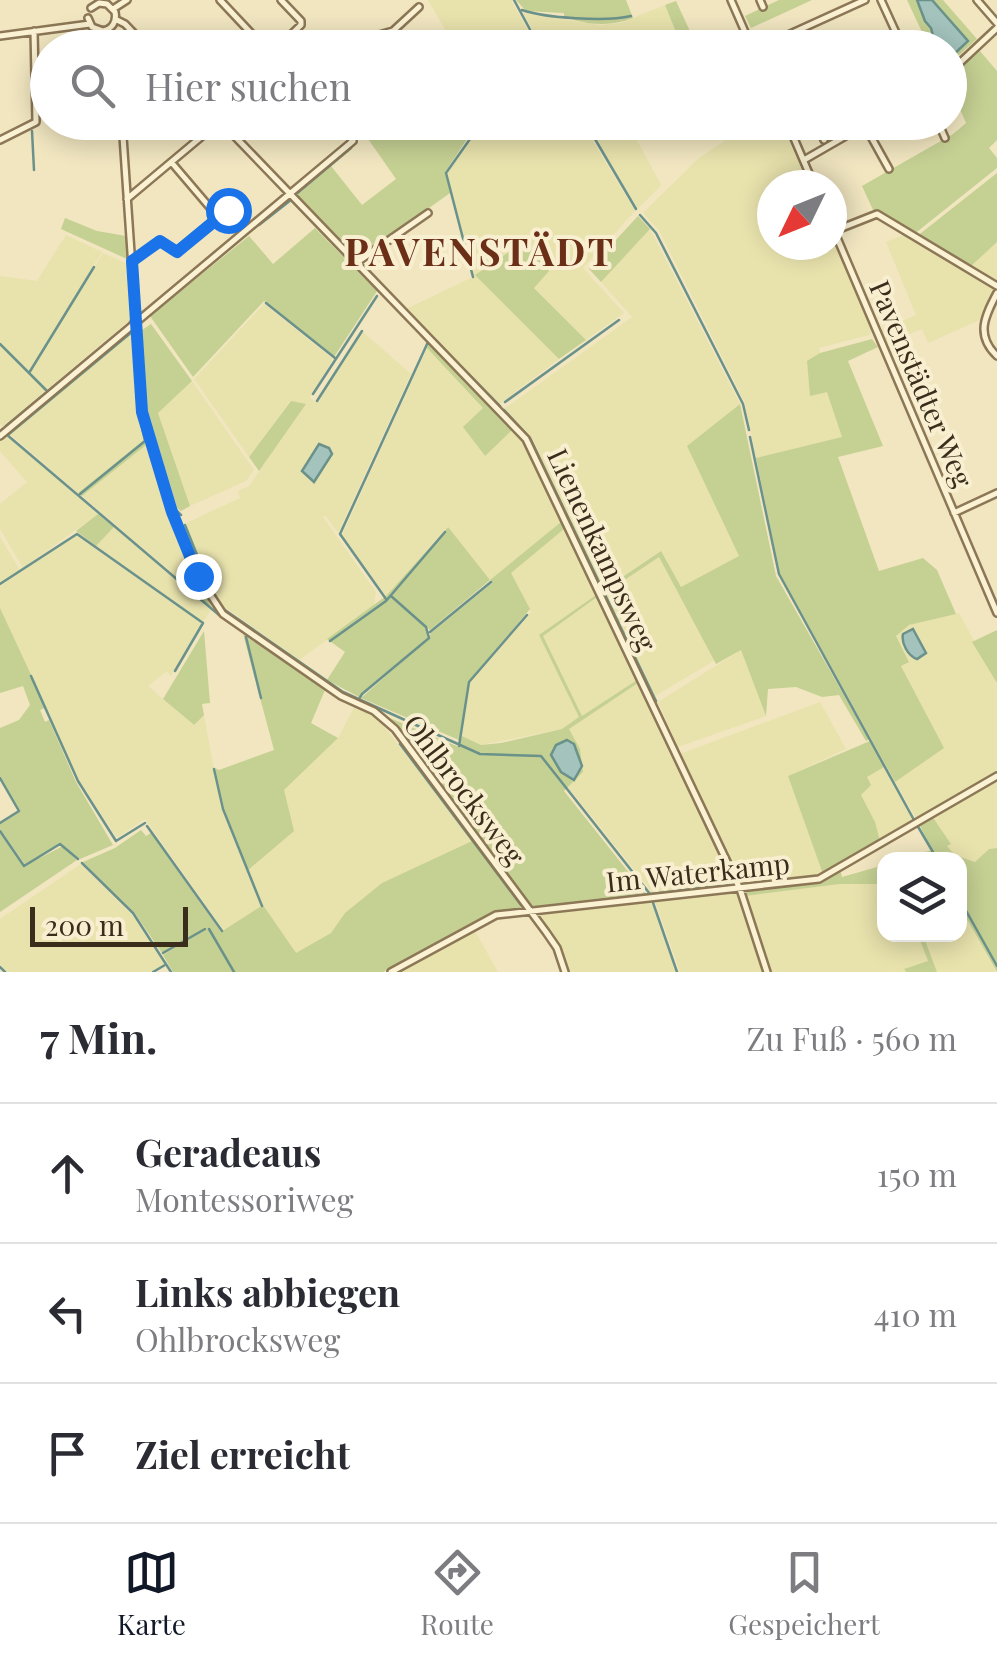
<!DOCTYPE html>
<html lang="de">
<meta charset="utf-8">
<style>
:root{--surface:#fff;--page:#f7f7f7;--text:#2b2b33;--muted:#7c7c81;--line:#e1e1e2;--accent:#111827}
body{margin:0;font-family:"Playfair Display",serif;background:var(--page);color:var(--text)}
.controls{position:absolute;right:30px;bottom:30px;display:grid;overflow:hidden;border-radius:20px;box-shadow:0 5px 25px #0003}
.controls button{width:90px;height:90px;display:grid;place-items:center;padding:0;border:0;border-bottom:2px solid var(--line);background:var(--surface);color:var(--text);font:50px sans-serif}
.compass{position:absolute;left:757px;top:170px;width:90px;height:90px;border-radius:50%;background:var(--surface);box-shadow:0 5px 25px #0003;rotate:227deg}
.scale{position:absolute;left:30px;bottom:25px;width:158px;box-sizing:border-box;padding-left:10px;border:5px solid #3b2d1c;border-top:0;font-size:28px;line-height:35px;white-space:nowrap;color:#3b2d1c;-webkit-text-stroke:8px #f8efd1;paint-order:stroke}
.stop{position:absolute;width:30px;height:30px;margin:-22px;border:8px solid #1a73e8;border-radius:50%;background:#fff}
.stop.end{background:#1a73e8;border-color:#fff;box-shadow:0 2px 10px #0008}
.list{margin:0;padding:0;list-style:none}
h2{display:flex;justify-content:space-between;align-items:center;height:130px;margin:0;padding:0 40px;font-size:42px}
h2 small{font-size:32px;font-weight:400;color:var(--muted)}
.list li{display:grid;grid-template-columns:65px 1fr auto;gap:30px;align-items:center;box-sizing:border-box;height:140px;padding:0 40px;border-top:2px solid var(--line)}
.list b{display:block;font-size:38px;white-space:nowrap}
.list p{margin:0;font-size:32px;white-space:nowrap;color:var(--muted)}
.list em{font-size:32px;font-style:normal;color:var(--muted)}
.icon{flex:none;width:55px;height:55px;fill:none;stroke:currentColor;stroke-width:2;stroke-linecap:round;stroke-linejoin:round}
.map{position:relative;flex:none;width:997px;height:972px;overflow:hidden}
.search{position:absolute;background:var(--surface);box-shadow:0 5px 25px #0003;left:30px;right:30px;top:30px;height:110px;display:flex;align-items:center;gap:25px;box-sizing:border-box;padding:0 35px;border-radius:55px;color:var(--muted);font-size:38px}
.sheet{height:550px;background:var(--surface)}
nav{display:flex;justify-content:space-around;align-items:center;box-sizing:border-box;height:140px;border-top:2px solid var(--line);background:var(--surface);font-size:28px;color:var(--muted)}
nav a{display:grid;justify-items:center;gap:5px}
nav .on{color:var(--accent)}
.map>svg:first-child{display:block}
</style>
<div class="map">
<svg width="997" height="972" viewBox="0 0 997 972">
<rect width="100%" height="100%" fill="#f1e6c0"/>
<path fill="#e8e2ad" d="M428 0H511L537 47 454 45Z
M665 5 682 47H543L523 13 600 25 621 23Z
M483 123H582L635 211 583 268 624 313 586 340 534 287 525 241 476 275 559 359 499 404 406 309 473 277 447 174Z
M587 123H628L661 185 638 209Z
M751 123H781L809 185H772V245H832V238L872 331 869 335 819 348 820 353 807 362 810 395 827 391 843 437 756 458 745 403 659 230 643 213 699 158Z
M650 229 740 404 687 446 739 556 681 587 660 551 603 590 531 438 504 409 632 317 601 282Z
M906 234 996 288 980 320 928 343 922 329 887 343 881 330 916 315 886 242Z
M66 235 102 252 28 373 103 253 127 264 131 319 3 427 0 424V345L6 349 0 343V276L37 281Z
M997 242V283L971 266Z
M264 304 333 359 310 398 317 403 363 332 411 374 338 533 326 516 323 517 376 592 374 606 299 660 222 605 204 572 186 523 240 498 238 491 249 486 305 405 290 401 249 457 194 379Z
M131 333 138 414 144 440 78 493 10 434Z
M427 348 483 408 464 427 484 456 512 430 524 444 561 522 490 580 447 527 386 596 342 535Z
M192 381 254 470 246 481 190 506 158 413Z
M6 435 98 514 23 568 0 529V504L27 482 0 451V439Z
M146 445 172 525 196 582 190 588 82 496Z
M114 527 211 610 203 622 96 546Z
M564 529 596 595 539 635 580 718 562 729 481 745 462 736 470 682 531 612 510 573Z
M76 535 202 624 171 676 167 671 148 686 193 725 204 715 221 808 261 907 224 931 145 819 117 838 79 780 0 608V586Z
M0 537 20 570 0 583Z
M659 557 714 661 655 696 605 593Z
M597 597 637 680 582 716 542 635Z
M959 613 997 683V773L917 820 895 782 943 747 901 665 909 661 896 636 909 625Z
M741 650 766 716 678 747 658 702Z
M638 683 732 883 652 892 568 787 583 772 580 749 569 729Z
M820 702 846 749 788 776 823 874 742 885 680 754Z
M355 706 380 721 472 841 382 883 346 913 331 933 296 954 263 905 247 871 293 831 283 791 338 738Z
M884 767 914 822 880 841 861 795 867 777Z
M997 778V848L989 849 975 862 955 855 946 846 951 844 932 816Z
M81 864 131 914 165 964 150 972H7L0 964V919Z
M840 884H884V934L918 935 928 961 904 969 906 972H769L745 896Z
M737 893 762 972H680L655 901Z
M651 902 676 972H569L560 945 539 918 540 914Z
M960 907 996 972H937L923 935 960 934Z
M475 931 498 972H399Z"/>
<path fill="#c5d093" d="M516 0H626L633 18C609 27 589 25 564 17V13L526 11Z
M779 0H812L751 28 745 16Z
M907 0H943L977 39 950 63V48L929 47Z
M676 1 695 42 682 47 665 5Z
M980 51 997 71V140L989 148 997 158V168L913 235 874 212 862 186 953 134 966 123 950 86V77Z
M382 123H441L467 139 445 172 450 193 359 258 297 195 331 166 362 205 396 179 366 136Z
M628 123H669L671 126 637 140Z
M997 173V242L970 267 916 237Z
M638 216 650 229 601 282 589 269Z
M65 218 97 231 126 236 127 259 61 229Z
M315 228 377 291 334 357 264 301 193 377 150 316 249 236 273 264Z
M525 241 549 271 534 288 586 340 559 359 475 275Z
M151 324 192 381 158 413 190 506 181 511 177 508 147 409 142 330Z
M872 339 878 347 848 361 883 446 838 457 879 571 923 558 937 570 956 614 909 625 896 636 909 662 901 666 944 748 895 782 780 574 756 458 842 437 827 392 810 396 807 361 820 353Z
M428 344 512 430 485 456 463 427 483 408 427 348Z
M291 401 306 404 259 471 249 457Z
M740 404 776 576 869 739 866 741 839 695 822 697 796 687 768 689 766 716 741 650 716 664 659 557 605 593 603 590 661 551 681 587 739 556 687 446Z
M144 440 146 444 149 443 196 577 212 608 190 588 196 582 172 525 146 445 82 496 78 493Z
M98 514 114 527 96 546 76 531Z
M561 522 564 529 511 573 530 609 468 682 459 740 361 698 429 638 431 633 492 583 490 580 430 630 392 596 425 627 428 637 359 697 327 680 345 652 327 639 386 596 448 527 490 580Z
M596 595 597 597 543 636 582 716 637 680 638 683 569 729 580 749 583 772 564 791 645 893 532 907 385 716 459 747 462 736 481 745 501 743 562 729 579 717 539 635Z
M0 608 46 707 40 710 45 722 49 720 76 782 113 845 80 859 60 843 38 859 63 846 77 860 0 912V833L23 866H26L0 829V824L20 811 0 776V728L19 720 30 705 23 686 0 693Z
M997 630V683L972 642Z
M204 631 210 703 202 704 204 715 194 725 163 699Z
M243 634 325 690 311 723 338 738 284 790 294 831 247 871 224 808 215 768 219 770 274 750Z
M870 741 884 767 867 777 871 785 861 795 875 822 880 841 823 874 788 776Z
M932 816 951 844 947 846 955 855 975 862 989 849 997 848V972L960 907V859H902L932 850 919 824Z
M141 830 146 836 151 833 221 932 263 905 296 953 331 933 345 913 382 883 472 841 522 908 494 911 383 972H173L163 955 208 927 162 953 134 912 83 862 115 848Z
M884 865V884H840L745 896 747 891 820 882 840 869 842 877Z
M918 935H923L937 972H906L904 969 928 961Z"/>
<path fill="#a3c3bc" stroke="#6a928b" stroke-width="2.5" d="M917 0H932L968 41 950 58V48L936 47 931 28 925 21Z
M319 444 329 448 332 454 314 482 302 471Z
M913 629 926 653 917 659C908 656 901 643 903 634Z
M567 740 574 744 582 766 574 780 561 772 551 755 556 745Z"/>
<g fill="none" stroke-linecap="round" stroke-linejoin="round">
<path stroke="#6a928b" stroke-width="2.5" d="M514 0 540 48
M522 10C545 18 606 22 631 16
M444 122 470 139 446 173 473 277
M585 122 636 209
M32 131 34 170
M476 131 481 122
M351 148 295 195 358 259
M640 215 656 233 743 404 749 430
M259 225 291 200 378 290
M127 237 128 259
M266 303 335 358
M406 310 500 406
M140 325 146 410 175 509 181 515
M0 344 48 392
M29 373 94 267
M313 394 377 296
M317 401 362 331
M505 402 619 320
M504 410 530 438 656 701
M500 416 524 442 734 884 534 908
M6 426 128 325 132 319 129 265
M0 431 3 429
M6 434 219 615 337 697
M9 434 133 331 139 414 145 441 80 494
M750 437 779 574 914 820
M185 525 214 597
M0 584 77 534 203 623 175 671
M386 599 340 534 428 342 496 411
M222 608 343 692 480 754 541 756 650 894 677 972
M430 632 491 582
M246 637 261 698
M330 641 386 601 445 532
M31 676 78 781 116 841 145 823
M359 699 362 694 429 638 426 627 391 596
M400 744 521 905
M459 746 469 682 527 615
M214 769 223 809 262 906
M0 778 19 811 0 823
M917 825 937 859
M147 826 222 931
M0 831 24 866 60 844 78 859
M82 863 133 913 171 972
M960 900 997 966
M209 929 234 972
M431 947 492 914 519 909
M163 953 205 929
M0 967 5 972
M153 972 165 965"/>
<defs>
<path id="street" d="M220 0 265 48
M731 0 752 48
M760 0 763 7
M881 0 903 48
M977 0 997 23
M113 9 127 0
M88 18 92 27 103 31C112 29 117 22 115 12L107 4 99 3 91 8
M117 20 125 24 148 48
M103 31 107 48
M393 31 419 7
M0 36 90 24
M277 48 301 25V21L281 0
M366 48 379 35 393 31 408 47 418 39
M783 48 779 39 865 0
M950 72 997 28
M122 122 142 412 172 512 198 576 223 614 341 696 374 711 395 729 546 932 557 948 565 972
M221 122 526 439 740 889 767 972
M787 122 814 185
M816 122 824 140
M938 122 945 138
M864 124 889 169
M0 140 36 122 34 31
M804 160 870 122
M172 163 218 217
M127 199 219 122
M832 226 997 613
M834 231 877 214 997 286
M132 261 160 241 177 252 227 209
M356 263 428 213
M997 293C985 316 975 335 997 356
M0 436 353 141 336 122
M954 513 997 493
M391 972 496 915 819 879 997 776"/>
</defs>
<use href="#street" stroke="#8c7756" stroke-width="10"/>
<use href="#street" stroke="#fbf2d4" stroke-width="5"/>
</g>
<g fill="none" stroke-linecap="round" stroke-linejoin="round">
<path stroke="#1a73e8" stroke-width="12" d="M198 576 172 512 142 412 132 261 160 241 177 252 228 210"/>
</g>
<g text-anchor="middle" stroke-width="8" stroke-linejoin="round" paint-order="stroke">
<g font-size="28" fill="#3b2d1c" stroke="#f8efd1">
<text transform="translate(921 384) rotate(67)" y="10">Pavenstädter Weg</text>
<text transform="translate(602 550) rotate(65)" y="10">Lienenkampsweg</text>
<text transform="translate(464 790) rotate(53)" y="10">Ohlbrocksweg</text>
<text transform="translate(698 873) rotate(-6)" y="10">Im Waterkamp</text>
</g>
<g font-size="38" font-weight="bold" letter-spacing="2.5" fill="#6b2f18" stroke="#f8efd1">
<text x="480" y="266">PAVENSTÄDT</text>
</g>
</g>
</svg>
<div class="controls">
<button><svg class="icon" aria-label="layers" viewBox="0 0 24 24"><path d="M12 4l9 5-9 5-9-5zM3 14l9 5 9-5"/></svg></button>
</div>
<svg class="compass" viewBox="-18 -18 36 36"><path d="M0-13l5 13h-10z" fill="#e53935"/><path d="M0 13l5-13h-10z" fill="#7c7c81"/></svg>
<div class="scale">200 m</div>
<div class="stop" style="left:228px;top:210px"></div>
<div class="stop end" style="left:198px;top:576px"></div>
<div class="search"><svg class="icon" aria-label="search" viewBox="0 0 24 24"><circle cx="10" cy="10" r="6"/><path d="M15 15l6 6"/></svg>Hier suchen</div>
</div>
<section class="sheet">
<h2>7 Min.<small>Zu Fuß · 560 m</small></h2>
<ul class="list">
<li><svg class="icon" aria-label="ahead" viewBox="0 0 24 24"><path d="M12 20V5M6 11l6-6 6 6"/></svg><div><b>Geradeaus</b><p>Montessoriweg</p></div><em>150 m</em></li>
<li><svg class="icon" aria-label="left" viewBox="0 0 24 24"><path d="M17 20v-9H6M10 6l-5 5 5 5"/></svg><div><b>Links abbiegen</b><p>Ohlbrocksweg</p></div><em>410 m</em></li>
<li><svg class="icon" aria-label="arrive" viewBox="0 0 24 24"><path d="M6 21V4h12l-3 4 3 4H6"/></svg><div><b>Ziel erreicht</b></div></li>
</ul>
</section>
<nav>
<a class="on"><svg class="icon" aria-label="map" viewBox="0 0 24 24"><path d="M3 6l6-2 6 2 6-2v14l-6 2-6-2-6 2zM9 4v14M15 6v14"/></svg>Karte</a>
<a><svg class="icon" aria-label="directions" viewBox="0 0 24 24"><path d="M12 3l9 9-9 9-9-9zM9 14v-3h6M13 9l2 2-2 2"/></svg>Route</a>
<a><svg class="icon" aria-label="saved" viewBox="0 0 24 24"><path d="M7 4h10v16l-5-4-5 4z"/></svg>Gespeichert</a>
</nav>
